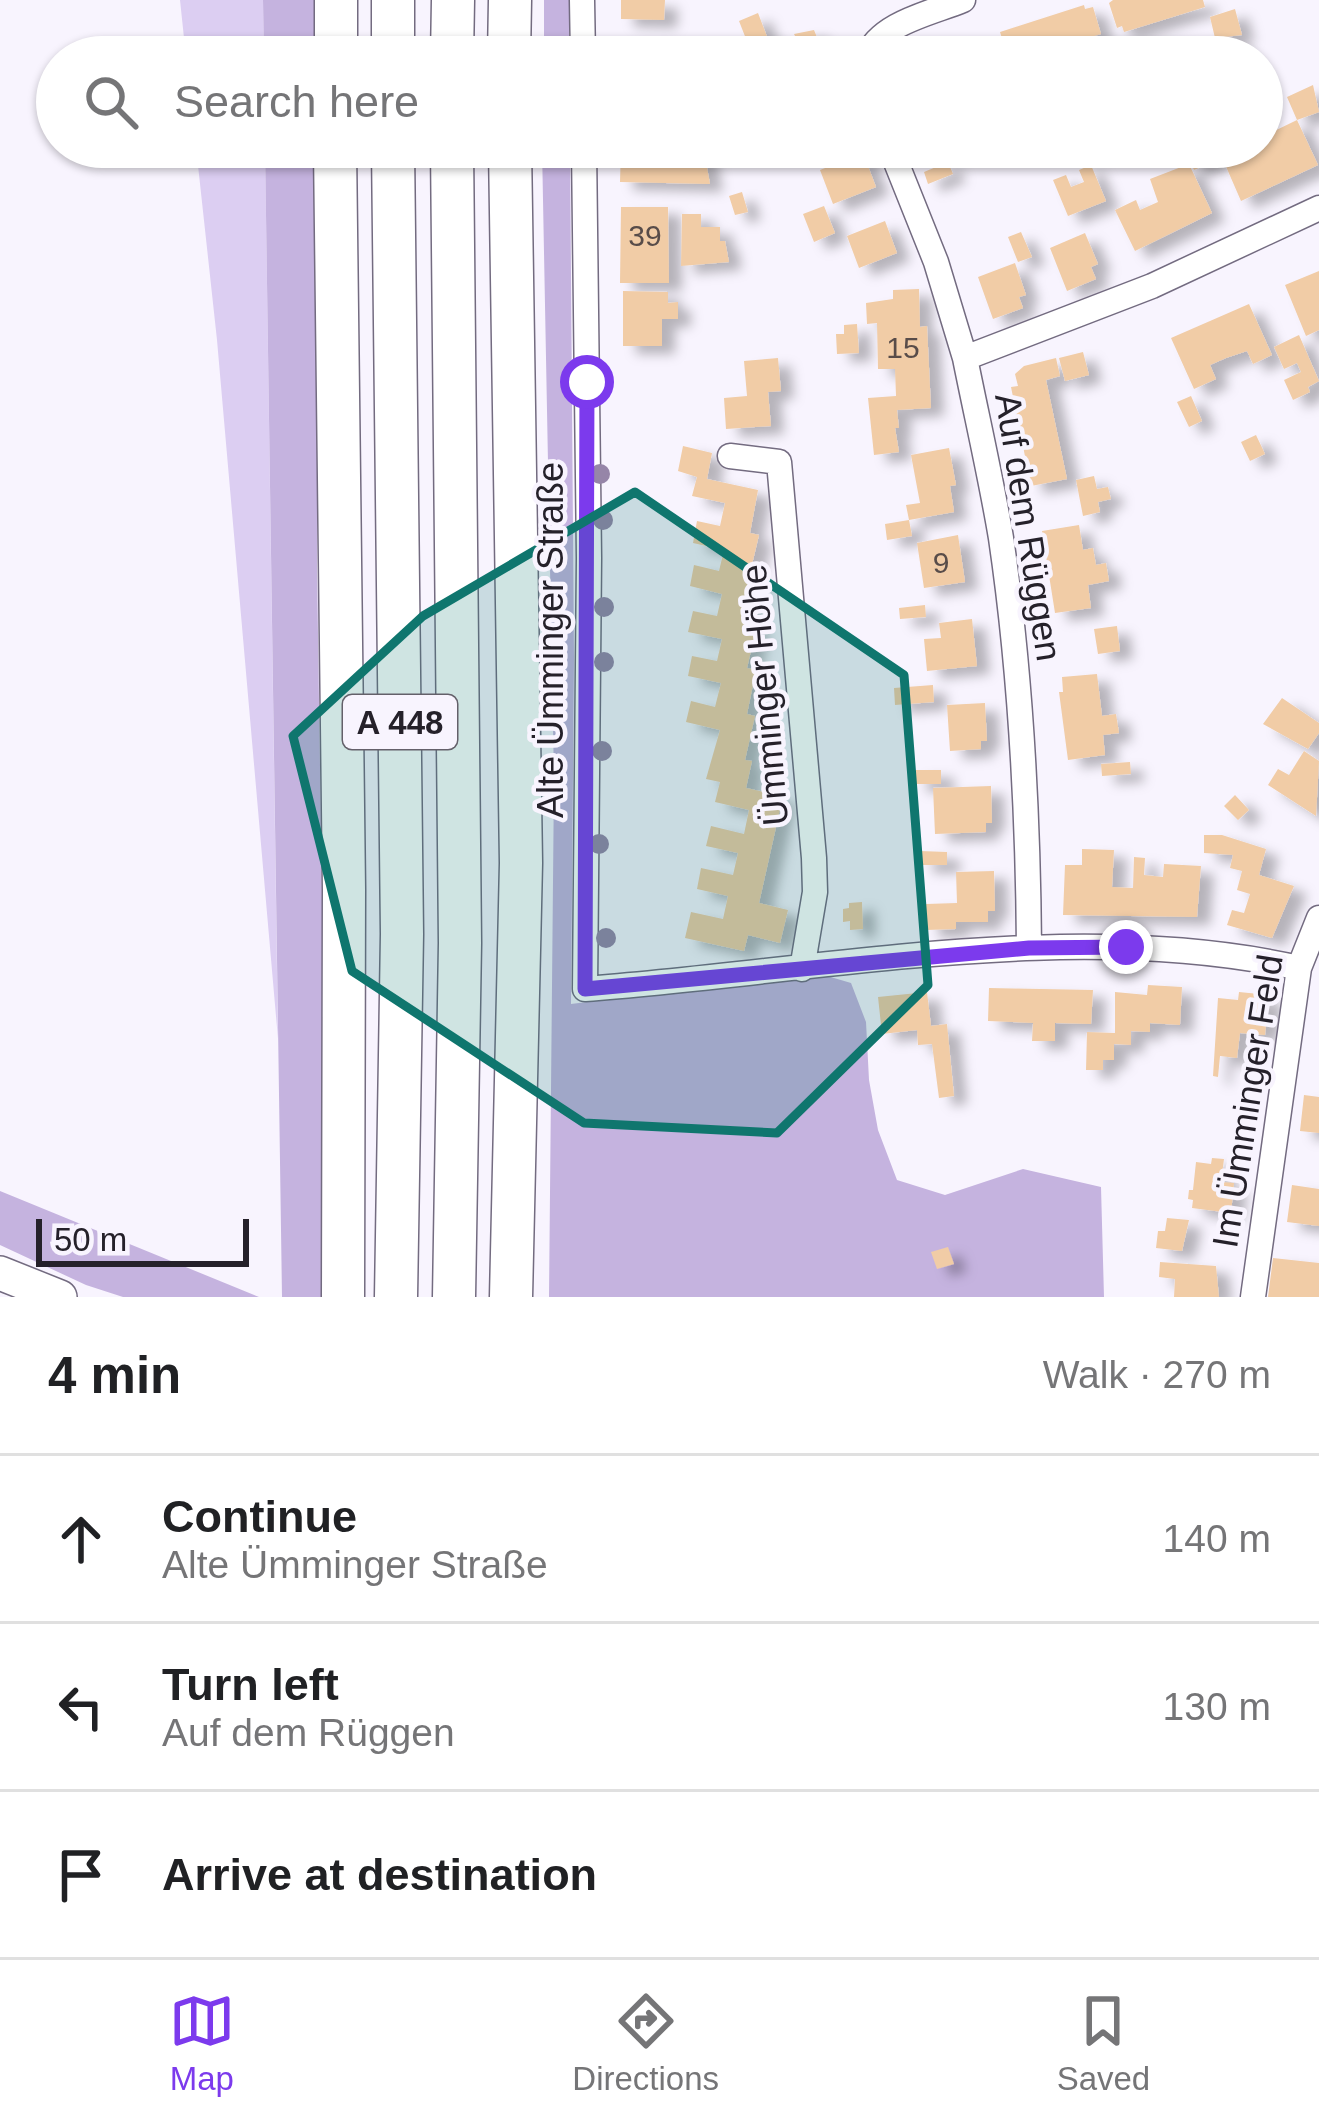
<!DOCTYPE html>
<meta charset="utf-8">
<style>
:root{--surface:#fff;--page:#f6f6f6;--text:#202124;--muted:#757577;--line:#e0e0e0;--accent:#7c3aed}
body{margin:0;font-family:Helvetica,sans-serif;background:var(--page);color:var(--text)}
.scale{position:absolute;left:36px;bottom:30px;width:213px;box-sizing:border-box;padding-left:12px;border:6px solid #25212a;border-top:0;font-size:33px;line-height:42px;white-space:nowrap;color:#25212a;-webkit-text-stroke:9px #f8f4fe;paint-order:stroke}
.stop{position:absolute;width:36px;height:36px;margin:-27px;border:9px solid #7c3aed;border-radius:50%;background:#fff}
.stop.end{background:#7c3aed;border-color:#fff;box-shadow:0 3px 12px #0008}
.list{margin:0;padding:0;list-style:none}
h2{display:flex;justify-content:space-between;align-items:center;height:156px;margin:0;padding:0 48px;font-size:51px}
h2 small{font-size:39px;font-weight:400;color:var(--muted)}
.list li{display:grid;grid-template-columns:78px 1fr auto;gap:36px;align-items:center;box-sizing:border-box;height:168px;padding:0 48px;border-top:3px solid var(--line)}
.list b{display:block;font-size:45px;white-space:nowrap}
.list p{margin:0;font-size:39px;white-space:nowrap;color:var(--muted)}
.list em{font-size:39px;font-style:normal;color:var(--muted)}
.icon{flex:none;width:66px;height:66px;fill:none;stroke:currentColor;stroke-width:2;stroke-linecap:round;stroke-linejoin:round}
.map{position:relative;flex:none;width:1319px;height:1297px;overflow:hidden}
.search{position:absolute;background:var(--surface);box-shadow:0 3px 9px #0004;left:36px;right:36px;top:36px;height:132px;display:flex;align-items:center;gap:30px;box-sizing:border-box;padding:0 42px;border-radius:66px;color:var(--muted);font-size:45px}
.sheet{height:660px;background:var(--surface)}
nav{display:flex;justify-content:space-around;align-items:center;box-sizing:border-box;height:168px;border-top:3px solid var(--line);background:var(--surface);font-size:33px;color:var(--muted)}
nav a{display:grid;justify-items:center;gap:6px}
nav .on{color:var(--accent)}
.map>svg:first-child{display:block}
</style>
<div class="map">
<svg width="1319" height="1297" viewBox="0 0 1319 1297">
<defs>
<filter id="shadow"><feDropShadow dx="13" dy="8" stdDeviation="6" flood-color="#0004"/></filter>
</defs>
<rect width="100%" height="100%" fill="#f8f4fe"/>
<path fill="#dccef2" d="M180 0H263L264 57H186Z
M196 147H265L278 1039 217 340Z"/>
<path fill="#c5b3df" d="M263 0H319L318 57H264Z
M544 0H569V57H544Z
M265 147H319L317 567 328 1297H282Z
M542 147H570L574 658 571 1004 817 973 851 983 866 1022 869 1080 878 1130 897 1180 945 1195 1023 1169 1101 1187 1104 1297H549L554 778Z
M0 1191 259 1297H123L86 1285 0 1245Z"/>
<path fill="#f1cca6" filter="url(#shadow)" d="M621 0H665L664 20 621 19Z
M1113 0H1203L1205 7 1124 32 1122 26 1117 28 1109 3Z
M1084 5 1085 9 1093 7 1101 34 1094 36 1096 42 1056 57H1008L1000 32Z
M1235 9 1242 35 1215 38 1210 17Z
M758 13 771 47 745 57 741 46 748 44 739 21Z
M814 30 825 57H782L778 46 796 38 794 34Z
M1125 37 1131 57H1116L1111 41Z
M620 44 660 46V57H620Z
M1313 85 1319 112 1297 120 1287 97Z
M1297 120 1318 165 1241 201 1221 155 1239 147H1262V137Z
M621 147 704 151 710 184 620 182Z
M1184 147H1212L1217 160 1194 170Z
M863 153 876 187 833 204 820 170Z
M948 162 953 174 928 184 924 172Z
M1189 164 1212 213 1135 251 1115 210 1136 200 1140 210 1158 202 1150 179Z
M1091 165 1106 201 1068 216 1053 180 1066 175 1071 187 1084 182 1079 170Z
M742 192 748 212 735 215 729 196Z
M824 206 835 233 814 242 803 214Z
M621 207H668L669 283H620Z
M682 214H701V227H720V241H725L729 262 681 266Z
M885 221 897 253 859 268 847 236Z
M1021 232 1032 257 1018 262 1008 237Z
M1085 233 1098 264 1091 267 1096 279 1067 291 1050 248Z
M1015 263 1026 295 1019 297 1023 308 993 319 978 277Z
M1319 271V330L1306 336 1285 285Z
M919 289 920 327 927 326 931 408 897 410 899 428H895L899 452 874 455 868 398 896 396 895 369H878L877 323 867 324 866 303 893 299V290Z
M623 291 668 292V303L678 302V319H662V346H623Z
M1249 304 1272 355 1253 364 1247 351 1226 358 1210 365 1216 379 1194 389 1171 338Z
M857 324 859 353 837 354 836 334H844V325Z
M1299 335 1319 381 1308 387 1310 392 1293 400 1284 380 1301 372 1297 363 1284 369 1274 347Z
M1083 352 1089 375 1065 381 1059 358Z
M778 358 781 391 768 392 771 426 726 429 724 398 747 396 744 361Z
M1056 358 1060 376 1046 380 1067 479 1031 486 1011 387 1018 386 1015 374 1024 366Z
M1191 396 1202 421 1189 427 1177 402Z
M1256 435 1265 454 1250 461 1241 442Z
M683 446 712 453 707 479 758 490 750 533 759 535 749 577 757 579 748 623 757 625 747 668 756 670 747 714 755 716 745 760 752 761 746 788 783 796 759 903 788 910 780 943 748 935 744 951 685 938 691 912 723 919 728 896 697 889 701 868 733 875 738 853 706 846 711 826 744 834 749 810 715 802 720 782 706 779 720 730 686 722 691 701 715 707 721 683 688 676 692 656 717 661 722 639 688 632 693 611 717 616 722 594 690 586 694 565 719 571 724 550 693 543 697 521 720 526 725 503 692 496 697 477 678 471Z
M949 448 956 485 950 486 954 512 909 520 906 505 920 503 911 455Z
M1094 476 1097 489 1108 487 1111 499 1098 502 1100 512 1083 516 1076 480Z
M909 520 912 536 887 540 885 524Z
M1079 525 1083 550 1093 548 1096 565 1106 563 1109 581 1088 585 1091 608 1055 613 1042 531Z
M958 535 965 582 924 588 917 543Z
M925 605 926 617 900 619 899 608Z
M972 619 977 666 927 671 924 639 941 638 939 623Z
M1117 626 1120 651 1098 654 1094 629Z
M1097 674 1102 716 1116 714 1119 733 1103 735 1105 755 1068 760 1059 692H1063L1062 677Z
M933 685 934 702 895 705 894 688Z
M1282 698 1319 723V733L1308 749 1263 724Z
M985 703 987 741H981V749L950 751 947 705Z
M1304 751 1319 761 1316 816 1268 785 1278 769 1289 775Z
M1130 762 1131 774 1102 776 1101 764Z
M914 770H941V784H914Z
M991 786 992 823H986V832L935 834 933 788Z
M1235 795 1249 810 1238 820 1224 806Z
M1204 835H1222L1266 849 1259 875 1294 886 1272 938 1227 925 1232 910 1244 913 1250 894 1237 890 1242 871 1230 868 1233 855 1204 853Z
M1082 849 1114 850 1112 887 1133 888 1134 857 1145 858 1144 875 1163 877 1164 864 1201 866 1197 917 1063 915 1065 865H1082Z
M920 851 947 852V865H920Z
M994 871 995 911H988V922H956V929L926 930V904L957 903 956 872Z
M862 902 863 929 850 930V921L843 922V909L849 908V903Z
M1148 985 1182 987 1180 1025 1150 1023V1032L1131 1031V1045L1114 1044V1060H1103V1070H1086L1087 1032 1115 1033V992L1147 995Z
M989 988 1093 990 1091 1024 1055 1023V1041H1032L1033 1023 988 1021Z
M927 992 931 1026 947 1024 954 1096 939 1098 932 1044 918 1045 917 1030 882 1034 878 997Z
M1239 992 1269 995 1265 1035 1240 1033 1237 1058 1220 1056 1218 1077 1213 1076 1218 998 1238 1000Z
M1304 1095 1319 1097V1133L1300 1131Z
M1212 1158 1224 1159 1221 1182 1234 1183 1231 1213 1192 1208 1193 1200 1188 1199 1189 1190H1193L1196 1162 1211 1164Z
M1292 1185 1319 1189V1226L1287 1222Z
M1167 1218 1189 1220 1182 1251 1156 1248 1158 1231H1165Z
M948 1247 954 1264 937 1269 931 1252Z
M1273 1258 1319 1263V1297H1268Z
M1160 1262 1216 1266 1219 1297H1174L1175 1279 1159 1277Z"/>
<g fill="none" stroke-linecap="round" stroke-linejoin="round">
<defs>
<path id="minor" d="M582 0 583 57
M867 57C879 23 932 13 963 0
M584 147 589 558 585 989C816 972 1071 917 1299 968
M890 147 936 262 965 358
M730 456 779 462 814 858 815 892 802 969
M1029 948C1028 811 1021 674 1001 538 991 478 977 418 965 358L1152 286 1319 208
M1253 1297 1299 968 1319 918"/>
<path id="secondary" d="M0 1273 60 1297"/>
<path id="motorway" d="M336 57V0
M393 57V0
M452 57 453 0
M509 57 510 0
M335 147 344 890 343 1297
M393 147 402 934 396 1297
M452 147 460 943 454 1297
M510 147 521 863 511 1297"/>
</defs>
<use href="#minor" stroke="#736b80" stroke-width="27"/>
<use href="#secondary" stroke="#736b80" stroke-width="36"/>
<use href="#motorway" stroke="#736b80" stroke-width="45"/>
<use href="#minor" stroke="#fff" stroke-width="24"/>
<use href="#secondary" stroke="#fff" stroke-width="33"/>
<use href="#motorway" stroke="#fff" stroke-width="42"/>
</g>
<g fill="#9685a8">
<circle cx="600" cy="474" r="10"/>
<circle cx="603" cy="520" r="10"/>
<circle cx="604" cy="607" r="10"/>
<circle cx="604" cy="662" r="10"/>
<circle cx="602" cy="751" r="10"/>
<circle cx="599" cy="844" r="10"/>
<circle cx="606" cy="938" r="10"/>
</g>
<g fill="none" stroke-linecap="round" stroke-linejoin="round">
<path stroke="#7c3aed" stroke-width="15" d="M587 382 585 989 1029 948 1126 947"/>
</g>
<path fill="#0f766e" fill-opacity="0.2" stroke="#0f766e" stroke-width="9" stroke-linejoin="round" d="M635 492 904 675 928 985 777 1133 584 1123 352 971 293 736 423 616Z"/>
<g text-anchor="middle" stroke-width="9" stroke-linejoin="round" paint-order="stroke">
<g font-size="30" fill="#584c49">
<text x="645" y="246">39</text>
<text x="903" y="358">15</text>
<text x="941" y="573">9</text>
</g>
<rect fill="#f8f4fe" stroke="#64606a" stroke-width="3" x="343" y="695" width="114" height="54" rx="9"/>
<g font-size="33" font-weight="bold" fill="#25212a">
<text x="400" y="734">A 448</text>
</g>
<g font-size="36" fill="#25212a" stroke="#f8f4fe">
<text transform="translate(1029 527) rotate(81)" y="13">Auf dem Rüggen</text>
<text transform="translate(550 640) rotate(-90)" y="13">Alte Ümminger Straße</text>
<text transform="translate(764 695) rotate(-95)" y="13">Ümminger Höhe</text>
<text transform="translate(1247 1101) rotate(-81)" y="13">Im Ümminger Feld</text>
</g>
</g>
</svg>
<div class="scale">50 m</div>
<div class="stop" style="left:587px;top:382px"></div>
<div class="stop end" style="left:1126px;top:947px"></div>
<div class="search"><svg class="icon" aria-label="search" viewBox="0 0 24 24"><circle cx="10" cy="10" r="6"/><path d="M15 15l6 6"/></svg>Search here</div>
</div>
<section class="sheet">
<h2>4 min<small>Walk · 270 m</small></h2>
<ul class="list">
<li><svg class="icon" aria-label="ahead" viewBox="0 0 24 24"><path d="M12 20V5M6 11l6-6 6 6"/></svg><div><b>Continue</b><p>Alte Ümminger Straße</p></div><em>140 m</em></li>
<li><svg class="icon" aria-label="left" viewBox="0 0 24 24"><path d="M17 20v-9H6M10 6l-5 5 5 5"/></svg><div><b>Turn left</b><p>Auf dem Rüggen</p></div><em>130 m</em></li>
<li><svg class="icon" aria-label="arrive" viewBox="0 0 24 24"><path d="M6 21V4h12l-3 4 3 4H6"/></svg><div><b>Arrive at destination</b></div></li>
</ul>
</section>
<nav>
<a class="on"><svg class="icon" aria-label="map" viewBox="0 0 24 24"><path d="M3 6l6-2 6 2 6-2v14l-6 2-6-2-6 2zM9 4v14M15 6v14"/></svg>Map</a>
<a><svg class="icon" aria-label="directions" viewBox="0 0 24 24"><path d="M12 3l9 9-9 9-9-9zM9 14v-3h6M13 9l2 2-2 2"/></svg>Directions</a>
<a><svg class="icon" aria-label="saved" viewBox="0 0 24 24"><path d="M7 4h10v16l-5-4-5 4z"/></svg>Saved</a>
</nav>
